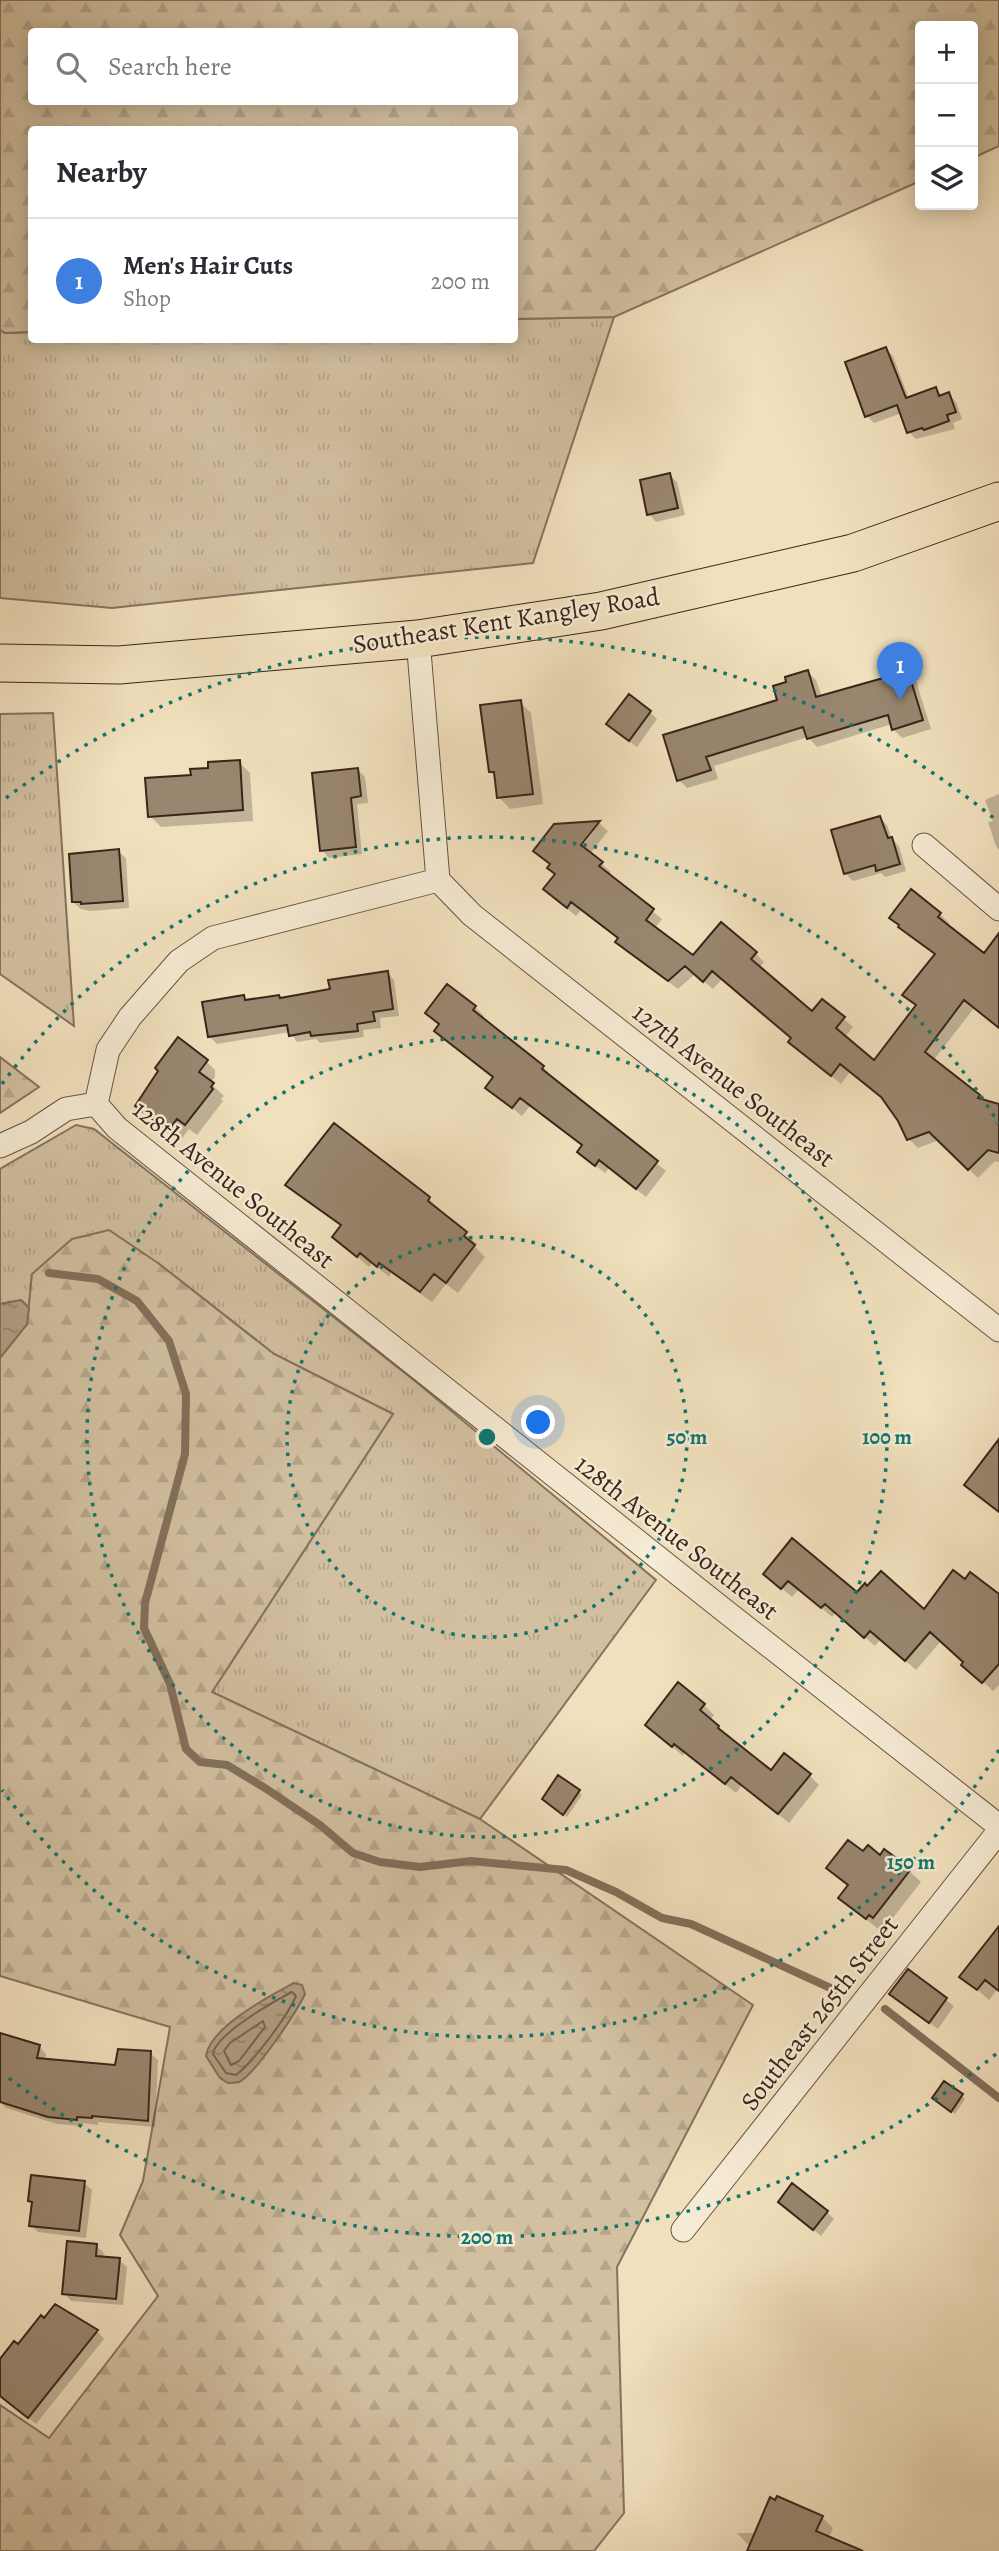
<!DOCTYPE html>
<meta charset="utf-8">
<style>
:root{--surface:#fff;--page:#f2f2f3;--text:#2b2b33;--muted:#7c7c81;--line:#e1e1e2;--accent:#0b8043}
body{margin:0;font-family:Alegreya,serif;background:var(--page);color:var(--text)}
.controls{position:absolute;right:21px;top:21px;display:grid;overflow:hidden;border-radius:7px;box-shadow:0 4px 18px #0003}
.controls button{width:63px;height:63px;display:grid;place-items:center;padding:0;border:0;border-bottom:2px solid var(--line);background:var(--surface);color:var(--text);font:35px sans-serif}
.you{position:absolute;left:539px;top:1423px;width:24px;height:24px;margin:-18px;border:5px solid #fff;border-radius:50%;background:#1a73e8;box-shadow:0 0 0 10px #1a73e833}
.badge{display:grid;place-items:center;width:46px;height:46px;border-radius:50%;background:var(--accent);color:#fff;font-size:23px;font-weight:700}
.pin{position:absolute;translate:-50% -58px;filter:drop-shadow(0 2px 4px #0008)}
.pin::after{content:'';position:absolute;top:37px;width:24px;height:21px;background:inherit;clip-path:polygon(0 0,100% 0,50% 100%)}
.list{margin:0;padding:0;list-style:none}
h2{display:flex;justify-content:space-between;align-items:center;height:91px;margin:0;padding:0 28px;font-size:30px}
h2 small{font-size:23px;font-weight:400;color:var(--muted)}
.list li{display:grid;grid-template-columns:46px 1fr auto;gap:21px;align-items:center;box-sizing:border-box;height:126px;padding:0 28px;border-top:2px solid var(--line)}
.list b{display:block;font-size:26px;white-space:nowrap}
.list p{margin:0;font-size:23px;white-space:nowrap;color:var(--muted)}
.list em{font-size:23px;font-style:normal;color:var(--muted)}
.icon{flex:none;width:38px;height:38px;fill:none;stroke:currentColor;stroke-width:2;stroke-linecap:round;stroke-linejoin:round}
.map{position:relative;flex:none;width:999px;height:2551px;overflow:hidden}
.search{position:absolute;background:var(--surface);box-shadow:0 4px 18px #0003;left:28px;top:28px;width:490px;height:77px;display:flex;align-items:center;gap:18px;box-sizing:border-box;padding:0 24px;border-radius:7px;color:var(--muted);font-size:26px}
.panel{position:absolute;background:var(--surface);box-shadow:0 4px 18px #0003;left:28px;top:126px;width:490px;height:217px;border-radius:7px}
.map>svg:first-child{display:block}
</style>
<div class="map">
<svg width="999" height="2551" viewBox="0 0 999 2551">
<defs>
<pattern id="grass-tufts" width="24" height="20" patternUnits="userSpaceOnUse" patternTransform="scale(1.75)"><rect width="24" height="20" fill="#d2c0a1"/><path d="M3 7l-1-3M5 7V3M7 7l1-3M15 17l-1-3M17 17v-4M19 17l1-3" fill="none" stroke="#b5a58a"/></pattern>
<pattern id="forest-firs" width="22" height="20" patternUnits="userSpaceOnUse" patternTransform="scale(1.75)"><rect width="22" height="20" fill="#d2c0a1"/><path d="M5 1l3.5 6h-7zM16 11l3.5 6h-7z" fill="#b5a58a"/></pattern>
<pattern id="water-ripples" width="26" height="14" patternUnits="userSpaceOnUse" patternTransform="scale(1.75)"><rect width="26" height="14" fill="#b3a086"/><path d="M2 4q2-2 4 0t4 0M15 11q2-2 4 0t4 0" fill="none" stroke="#93826d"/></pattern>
</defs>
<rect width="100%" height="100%" fill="#f1e0bd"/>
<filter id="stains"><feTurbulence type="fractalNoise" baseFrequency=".00286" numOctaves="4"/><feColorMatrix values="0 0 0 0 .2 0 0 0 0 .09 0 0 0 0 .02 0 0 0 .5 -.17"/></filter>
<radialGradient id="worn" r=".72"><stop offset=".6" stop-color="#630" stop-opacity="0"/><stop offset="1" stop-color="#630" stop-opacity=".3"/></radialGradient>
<path fill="url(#grass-tufts)" stroke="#86725e" stroke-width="2" d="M614 317 533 563 112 608 0 598V330L5 333 31 332 32 340H514L515 319Z
M53 713 74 1026 0 974V714Z
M76 1125 94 1129 415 1381 656 1580 480 1819 212 1692 393 1414 274 1354 158 1263 32 1274 29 1308 21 1300 0 1304V1169Z"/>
<path fill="url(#forest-firs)" stroke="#86725e" stroke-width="2" fill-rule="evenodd" d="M0 0H999V146L973 158V26H920V181L614 317 515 319 514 130H32L31 332 5 333 0 330ZM32 32H514V102H32Z
M0 1057 39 1087 0 1113Z
M109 1230 158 1263 274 1354 393 1414 212 1692 480 1819 753 2005 617 2267 624 2513 594 2551H0V2405L49 2438 158 2296 120 2235 143 2181 170 2027 0 1976V1358L27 1324 32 1274 72 1239Z"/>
<path fill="url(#water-ripples)" stroke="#836f5b" stroke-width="2" d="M21 1300 29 1308 27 1324 0 1358V1304Z
M294 1983 302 1985 305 1994C297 2011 255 2075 239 2082 235 2083 231 2083 228 2083L220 2078 206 2056C210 2027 270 1996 294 1983Z"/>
<path fill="#0003" fill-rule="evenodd" d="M886 349 893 356 909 399 936 389 943 396 948 394 956 402 962 419 953 423 955 429 916 439 909 432 902 413 874 423 867 416Z
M670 475 677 482 685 515 656 522 649 514Z
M808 672 816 680 822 697 908 673 916 681 931 729 902 738 893 729 892 724 817 747 808 737 714 766 718 779 687 788 679 780 665 736 779 701Z
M520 702 531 713 543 804 510 809 499 797 496 777 490 772Z
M650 712 657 719 637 747 616 731Z
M239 762 250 773 253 821 161 827 150 816 193 776Z
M358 770 365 777 368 803 357 804 362 854 329 858 322 850Z
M999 794V850L996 846 988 822 993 821 985 800Z
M880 818 887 825 892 839 899 846 906 871 885 877 881 873 853 881 846 874 833 831Z
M599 823 608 831 590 854 611 872 608 875 662 919 654 929 693 958 756 954 764 962 759 969 812 1014 844 1019 853 1027 844 1038 875 1062 917 1007 904 995 936 955 909 936 891 917 940 914 949 923 946 926 984 955 999 950V1028L974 1008 933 1061 984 1102 999 1106V1162L995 1161 978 1178 939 1140 918 1148 909 1139 900 1120 886 1101 850 1072 841 1084 799 1050 793 1039 722 979 713 989 695 974 678 989 626 950 617 941 619 939 581 910 576 916 554 898 545 889 556 875 549 868 551 865 535 851 555 826ZM590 831H594L577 853 574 851Z
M118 851 126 858 129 908 90 911 81 909 73 902Z
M387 972 394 980 399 1016 380 1018 381 1028 363 1030 364 1037 320 1043 316 1039 297 1042 290 1032 217 1044 209 1036 244 997 248 1002 282 1000 332 990Z
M475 1007 484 1016 482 1019 543 1067 552 1076 550 1078 666 1171 646 1197 609 1168 605 1173 588 1160 584 1146 530 1106 522 1116 487 1088 495 1078 445 1039Z
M203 1058 215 1070V1077L210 1083 224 1096 221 1099 223 1101 197 1135 189 1129 180 1141 137 1106Z
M334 1126 429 1199 440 1210 439 1212 477 1244 475 1247 485 1257 458 1293 446 1284 432 1302 391 1273 389 1277 372 1263 369 1267 334 1237 342 1227 299 1196 288 1185Z
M765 1574 925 1611 966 1581 999 1597V1685L993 1691 941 1641 916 1670 881 1639 875 1646 836 1612 832 1617 799 1589 792 1597Z
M704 1705 714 1715 710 1720 771 1772 809 1775 819 1785 789 1823 742 1785 736 1793 685 1752 683 1756 647 1725Z
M559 1777 582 1795 567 1817 547 1802Z
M863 1854 880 1857 909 1871 921 1882 885 1928 881 1925 878 1929 840 1898 849 1886 828 1868Z
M999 1934V1991L997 1990 989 2000 962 1976Z
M908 1972 954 2006 938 2029 899 2001Z
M0 2035 39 2046 46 2054 45 2060 116 2067 150 2053 158 2060 155 2127 98 2122V2125L83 2123V2126L57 2124 6 2108 0 2102Z
M944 2083 965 2099 955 2114 937 2101Z
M84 2183 92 2190 86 2238 38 2232 31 2225 34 2205 29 2201Z
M788 2209 827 2212 834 2219 821 2236Z
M96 2246 104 2253 103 2258 119 2260 127 2267 123 2305 71 2301 64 2293Z
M56 2306 97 2331 104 2339 36 2424 0 2395V2362L18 2347Z
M822 2517 833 2528 829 2538 858 2551H748L750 2547 737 2533H756Z"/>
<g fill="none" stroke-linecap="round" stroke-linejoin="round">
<path stroke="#766250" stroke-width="2" d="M292 1992 296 1996C287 2017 254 2061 236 2075L226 2073 213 2054C215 2035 274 2001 292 1992Z
M263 2021 265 2027 239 2061 231 2065 224 2051 230 2043Z"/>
<path stroke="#836f5b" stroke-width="8" d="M49 1273 98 1279 137 1301 169 1341 186 1394 185 1454 145 1603 144 1628 170 1684 186 1749 200 1762 227 1765 265 1788 320 1825 353 1853 380 1862 420 1867 471 1861 566 1870 616 1892 662 1918 691 1924 837 1991
M885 2009 999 2098"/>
</g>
<path fill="#99866f" stroke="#3a251b" stroke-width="2" d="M886 347 906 398 936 387 939 396 949 392 956 412 947 415 949 421 924 430 922 428 907 433 897 405 865 417 845 362Z
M670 473 678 508 647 515 640 480Z
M808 670 816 697 908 671 923 720 892 730 888 715 807 739 803 727 706 757 711 770 677 781 663 735 777 700 773 686 786 682 785 677Z
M629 694 651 711 629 741 606 724Z
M521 700 533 794 497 798 494 772H489L480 705Z
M240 760 243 810 148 817 145 778 191 775 190 769 208 768V762Z
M358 768 361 796 351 798 356 847 320 851 312 773Z
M880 816 888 838 892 837 900 864 876 871 875 865 844 874 831 830Z
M600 821 581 845 603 862 599 866 654 909 646 920 693 955 721 922 757 952 751 959 812 1011 822 999 845 1017 836 1028 874 1060 916 1005 902 995 935 954 898 927 899 925 889 918 911 889 941 913 938 917 984 953 999 933V1028L964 1000 925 1052 980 1095 978 1098 999 1104V1153L988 1150 968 1170 929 1132 907 1140 898 1121 881 1097 840 1064 831 1076 788 1042 791 1038 712 971 703 982 685 966 668 981 615 942 618 938 571 902 567 908 543 889 555 874 547 868 550 864 533 851 554 824Z
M119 849 123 901 81 904V902H72L69 854Z
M388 971 393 1009 373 1012 375 1021 357 1024 358 1031 311 1036 310 1032 289 1036 287 1025 208 1037 202 1002 244 995 245 1000 279 995 280 998 330 989 328 980Z
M447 984 476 1006 473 1010 544 1066 542 1069 658 1161 636 1189 599 1160 595 1166 577 1152 582 1145 520 1098 512 1108 485 1088 493 1077 434 1031 439 1024 425 1013Z
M178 1037 208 1060 199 1072 214 1083 211 1087 213 1089 185 1125 177 1119 168 1131 135 1106 158 1071 155 1068Z
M334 1123 430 1197 428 1201 467 1232 464 1236 475 1245 446 1283 434 1274 420 1292 379 1263 377 1267 360 1253 357 1257 332 1237 341 1225 285 1185Z
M999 1439V1512L964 1485Z
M792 1538 857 1592 865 1583 867 1586 881 1571 924 1609 953 1570 965 1579 970 1572 999 1594V1664L982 1683 961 1665 963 1662 930 1632 905 1661 870 1631 864 1638 825 1604 821 1608 788 1581 781 1589 763 1574Z
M678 1682 705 1704 700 1710 719 1726 718 1728 771 1770 784 1753 811 1774 778 1814 731 1777 725 1784 674 1744 672 1747 645 1725Z
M558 1775 580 1790 563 1815 542 1799Z
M848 1840 863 1851 868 1845 880 1855 884 1849 911 1869 873 1918 869 1915 866 1919 838 1898 848 1885 826 1868Z
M999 1926V1991L985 1980 977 1990 959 1977Z
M908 1969 947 1998 929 2023 889 1994Z
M0 2033 40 2045 37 2058 115 2065 118 2049 151 2051 148 2121 92 2116V2118L77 2117V2120L48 2117 0 2102Z
M944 2081 963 2094 951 2112 932 2098Z
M31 2175 85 2181 79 2231 29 2226 32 2202 28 2201Z
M792 2183 828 2211 813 2230 778 2202Z
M67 2241 97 2244 96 2256 120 2258 116 2299 62 2294Z
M55 2304 98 2330 28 2418 0 2396V2359L14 2341 18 2344 41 2315 44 2318Z
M777 2496 823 2516 816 2531 863 2551H747L770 2497 775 2500Z"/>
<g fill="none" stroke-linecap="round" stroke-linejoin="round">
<defs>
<path id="minor" d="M418 639 438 880
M924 845 999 909
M438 880 472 915 999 1330
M96 1104 117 1128 720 1607 999 1826
M0 1146 31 1132 66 1109 96 1104 108 1050 130 1017 179 961 213 938 438 880
M683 2230 999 1831"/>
<path id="primary" d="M0 663 119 665 418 639 601 611 853 553 999 501"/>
</defs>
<use href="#minor" stroke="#685444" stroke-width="25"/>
<use href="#primary" stroke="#3a251b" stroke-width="39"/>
<use href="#minor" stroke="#f6ebd4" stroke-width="23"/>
<use href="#primary" stroke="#f1e0bd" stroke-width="37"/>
</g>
<g fill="none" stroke="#0f766e" stroke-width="3.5" stroke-dasharray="3.5 7">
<circle cx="487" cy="1437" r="200"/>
<circle cx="487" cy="1437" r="400"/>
<path d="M999 1750A600 600 0 0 1 2 1790M2 1084A600 600 0 0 1 999 1124"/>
<path d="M996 2054A800 800 0 0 1 6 2076M6 798A800 800 0 0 1 996 820"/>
</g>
<g text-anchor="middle" stroke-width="5" stroke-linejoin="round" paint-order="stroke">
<g font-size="26" fill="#3a251b" stroke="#f6ebd4">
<text transform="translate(506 620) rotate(-9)" y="9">Southeast Kent Kangley Road</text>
<text transform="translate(734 1085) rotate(38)" y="9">127th Avenue Southeast</text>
<text transform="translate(234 1184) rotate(39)" y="9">128th Avenue Southeast</text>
<text transform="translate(677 1537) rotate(38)" y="9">128th Avenue Southeast</text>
<text transform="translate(819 2013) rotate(-52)" y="9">Southeast 265th Street</text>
</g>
</g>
<circle cx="487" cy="1437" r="10" fill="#0f766e" stroke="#f6ebd4" stroke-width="3.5"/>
<g font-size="21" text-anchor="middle" font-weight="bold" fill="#0f766e" stroke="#f6ebd4" stroke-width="5" stroke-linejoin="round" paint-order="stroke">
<text x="687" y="1444">50 m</text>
<text x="887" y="1444">100 m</text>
<text x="911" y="1869">150 m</text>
<text x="487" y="2244">200 m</text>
</g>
<rect width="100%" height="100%" filter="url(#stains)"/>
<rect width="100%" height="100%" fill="url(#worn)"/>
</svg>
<div class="controls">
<button>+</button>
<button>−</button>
<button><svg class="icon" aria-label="layers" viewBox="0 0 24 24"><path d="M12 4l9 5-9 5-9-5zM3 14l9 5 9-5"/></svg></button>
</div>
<div class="you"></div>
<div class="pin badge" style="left:900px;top:700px;background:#3f7fe0">1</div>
<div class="search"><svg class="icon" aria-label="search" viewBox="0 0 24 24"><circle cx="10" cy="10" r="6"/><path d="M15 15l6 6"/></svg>Search here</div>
<section class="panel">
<h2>Nearby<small></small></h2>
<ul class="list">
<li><span class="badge" style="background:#3f7fe0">1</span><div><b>Men's Hair Cuts</b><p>Shop</p></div><em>200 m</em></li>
</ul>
</section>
</div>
